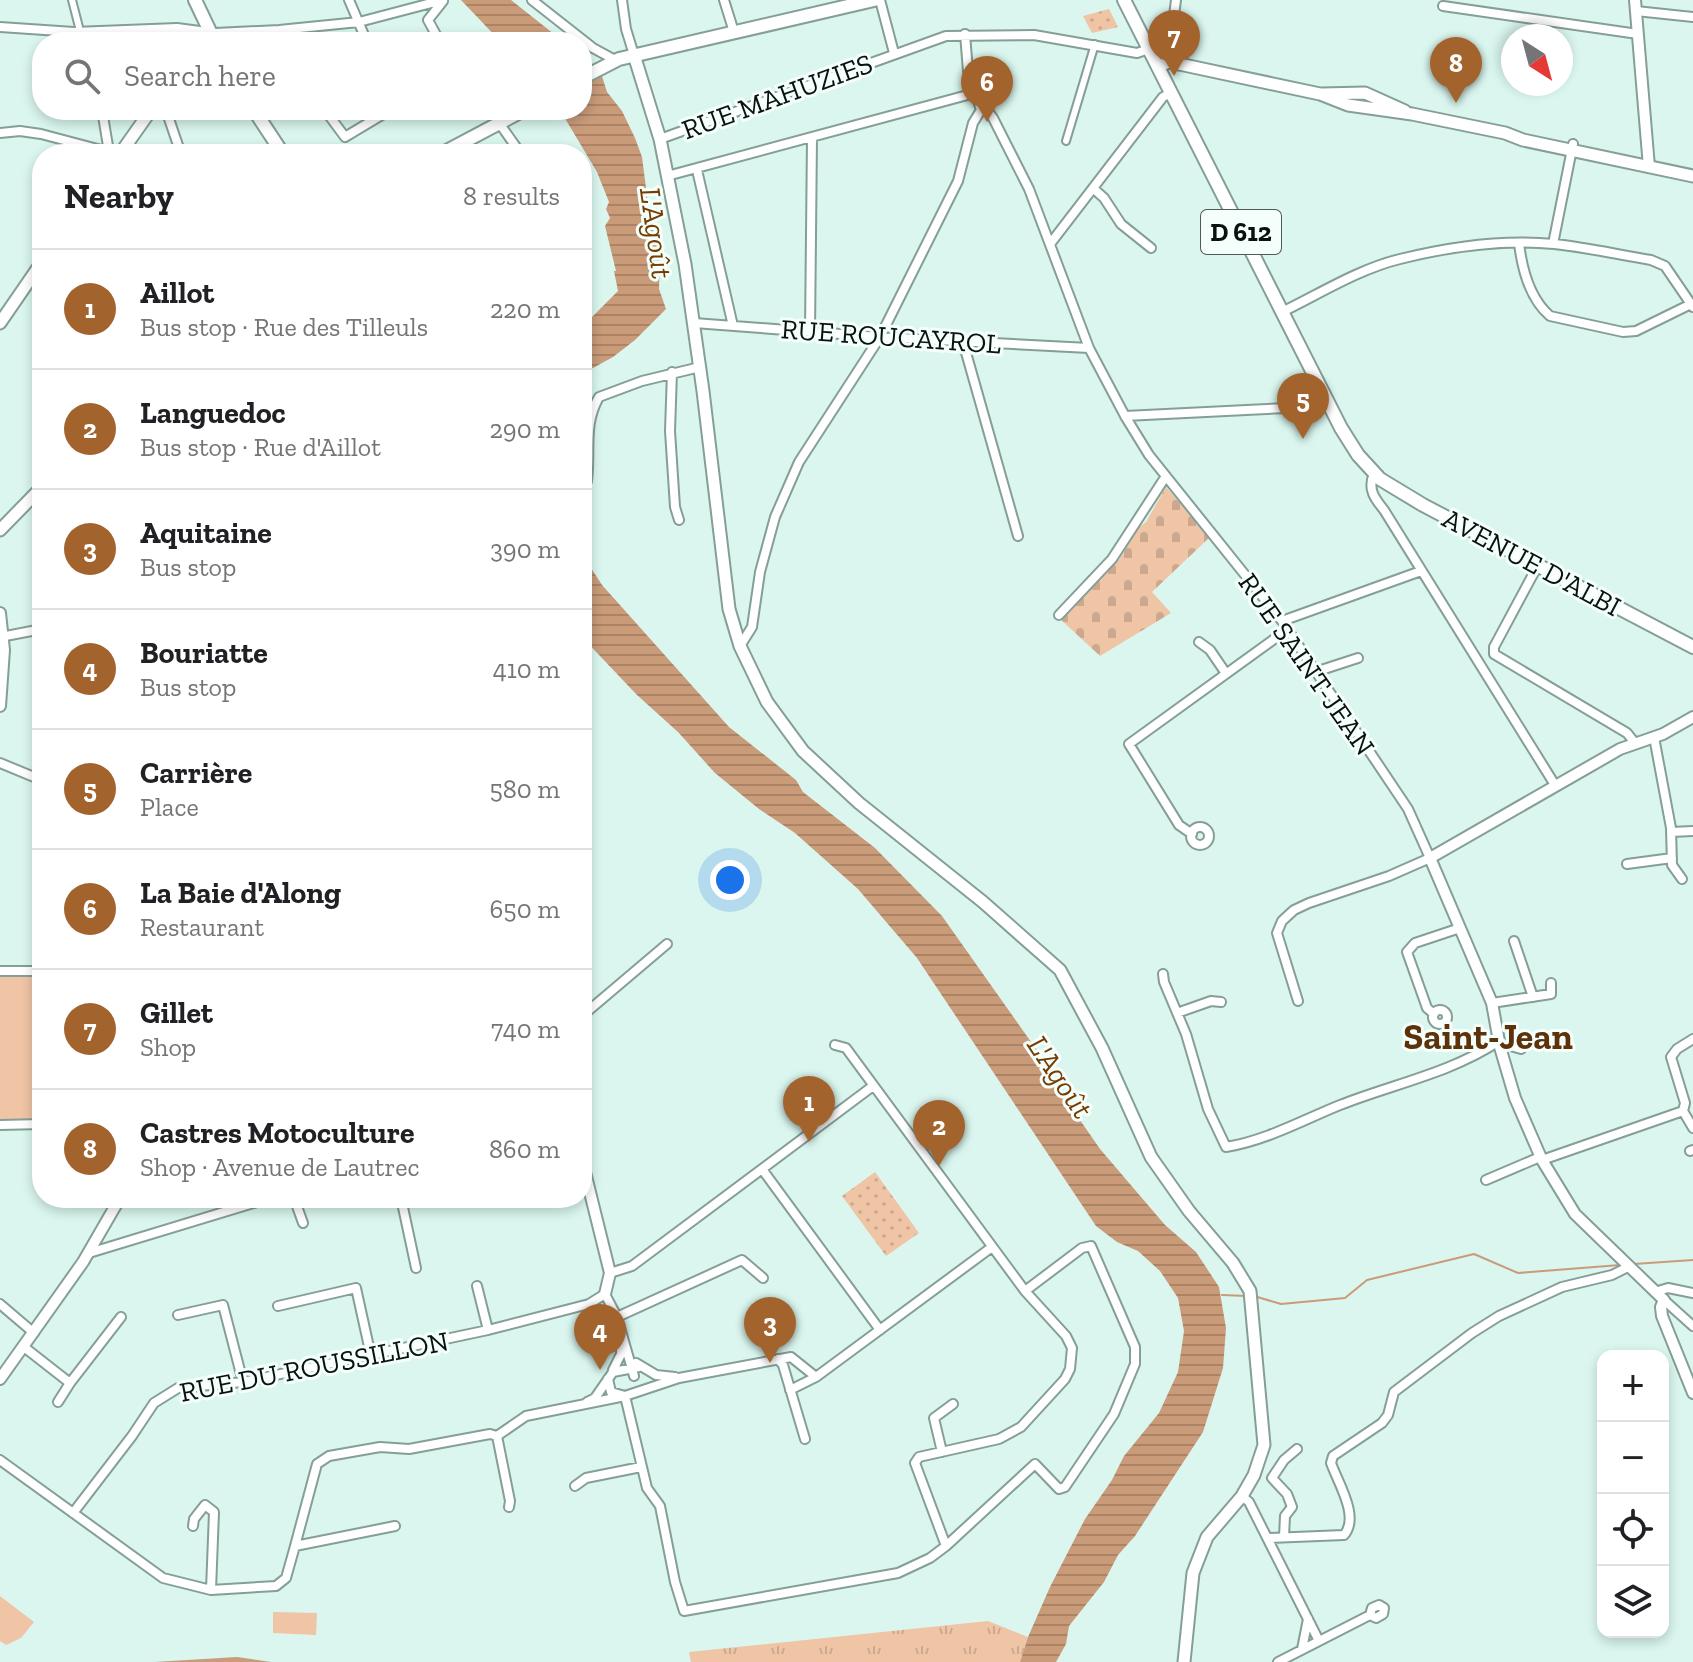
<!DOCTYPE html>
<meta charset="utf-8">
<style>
:root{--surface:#fff;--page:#f2f2f2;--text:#202124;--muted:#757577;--line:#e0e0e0;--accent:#a3632c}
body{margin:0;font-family:"Zilla Slab",serif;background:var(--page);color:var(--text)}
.controls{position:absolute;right:24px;bottom:24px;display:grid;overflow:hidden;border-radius:16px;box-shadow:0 4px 12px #0003}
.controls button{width:72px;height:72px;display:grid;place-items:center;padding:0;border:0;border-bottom:2px solid var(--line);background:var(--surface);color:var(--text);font:40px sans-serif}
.compass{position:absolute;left:1501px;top:24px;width:72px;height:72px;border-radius:50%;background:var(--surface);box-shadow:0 4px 12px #0003;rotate:144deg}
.you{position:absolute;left:730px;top:880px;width:28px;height:28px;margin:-20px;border:6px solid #fff;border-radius:50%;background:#1a73e8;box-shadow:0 0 0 12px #1a73e833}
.badge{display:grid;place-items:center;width:52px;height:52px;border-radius:50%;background:var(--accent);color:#fff;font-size:26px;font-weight:700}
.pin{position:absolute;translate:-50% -66px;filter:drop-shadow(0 2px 4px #0008)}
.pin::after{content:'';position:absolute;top:42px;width:28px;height:24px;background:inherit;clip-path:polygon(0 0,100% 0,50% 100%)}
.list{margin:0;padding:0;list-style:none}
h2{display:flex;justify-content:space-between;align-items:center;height:104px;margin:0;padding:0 32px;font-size:34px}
h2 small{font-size:26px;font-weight:400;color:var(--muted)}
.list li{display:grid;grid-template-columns:52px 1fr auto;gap:24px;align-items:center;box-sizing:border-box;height:120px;padding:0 32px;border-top:2px solid var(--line)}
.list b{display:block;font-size:30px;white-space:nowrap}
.list p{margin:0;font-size:26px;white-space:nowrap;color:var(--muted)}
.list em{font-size:26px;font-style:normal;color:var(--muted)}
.icon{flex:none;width:44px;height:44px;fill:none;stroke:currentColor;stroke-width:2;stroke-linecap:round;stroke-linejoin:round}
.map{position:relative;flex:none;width:1693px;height:1662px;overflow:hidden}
.search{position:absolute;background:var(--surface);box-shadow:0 4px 12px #0003;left:32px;top:32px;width:560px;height:88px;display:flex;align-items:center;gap:20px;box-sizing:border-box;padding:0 28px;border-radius:32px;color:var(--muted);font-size:30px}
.panel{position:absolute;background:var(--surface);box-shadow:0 4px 12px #0003;left:32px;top:144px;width:560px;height:1064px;border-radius:32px}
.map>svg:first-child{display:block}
</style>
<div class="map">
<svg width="1693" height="1662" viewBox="0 0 1693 1662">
<defs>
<pattern id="grass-tufts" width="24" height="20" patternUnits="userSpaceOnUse" patternTransform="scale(2)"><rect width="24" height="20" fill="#efc5a6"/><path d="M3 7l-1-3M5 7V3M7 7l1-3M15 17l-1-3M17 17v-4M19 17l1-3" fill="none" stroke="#cca88e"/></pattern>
<pattern id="cemetery-stones" width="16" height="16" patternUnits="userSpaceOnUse" patternTransform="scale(2)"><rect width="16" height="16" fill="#efc5a6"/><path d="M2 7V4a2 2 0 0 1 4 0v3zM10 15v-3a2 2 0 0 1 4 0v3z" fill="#cca88e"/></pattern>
<pattern id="park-dots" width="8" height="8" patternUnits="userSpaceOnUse" patternTransform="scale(2)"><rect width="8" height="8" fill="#efc5a6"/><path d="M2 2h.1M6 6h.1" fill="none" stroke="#cca88e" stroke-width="1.8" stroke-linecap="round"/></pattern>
<pattern id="water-rules" width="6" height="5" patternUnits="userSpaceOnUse" patternTransform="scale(2)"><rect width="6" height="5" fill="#c99b79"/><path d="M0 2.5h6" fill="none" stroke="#ab8468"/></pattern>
</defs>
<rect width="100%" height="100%" fill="#daf6ef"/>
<path fill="url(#grass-tufts)" d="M988 1621 1028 1637 1020 1662H691L689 1652Z"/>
<path fill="url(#cemetery-stones)" d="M1166 487 1210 537 1152 592 1171 613 1100 656 1059 618 1114 560H1119L1138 528 1146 522Z"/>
<path fill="url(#park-dots)" d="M1109 9 1118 27 1092 33 1083 16Z
M875 1172 919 1233 886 1256 842 1196Z"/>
<path fill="#efc5a6" d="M42 974V1122L0 1123V975Z
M0 1596 34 1622 21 1638 6 1645 0 1641Z
M273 1612 317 1613 316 1635 273 1633Z"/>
<path fill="url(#water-rules)" d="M461 0H511L564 42H501Z
M582 56 601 73 607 92 622 111 635 138 642 157 646 188 643 190 649 201V216L660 253 659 289 666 309 635 340 613 357 582 374V327L618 291 614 271H616L605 226 610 218 606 209 609 202 597 172 560 110H582Z
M582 554 602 585 729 727 796 780 803 792 875 848 942 916 1041 1056 1055 1084 1100 1149 1165 1225 1196 1252 1219 1287 1226 1328 1223 1368 1203 1432 1135 1536 1118 1555 1104 1582 1069 1626 1066 1644 1056 1662H1020L1028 1637 1050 1587 1085 1519 1112 1480 1124 1456 1159 1413 1178 1372 1184 1331 1178 1298 1160 1271 1138 1251 1117 1242 1096 1226 917 958 858 889 795 833 759 809 715 773 678 732 637 695 582 637Z
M237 1657 271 1662H154Z"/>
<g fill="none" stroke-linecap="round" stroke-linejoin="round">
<path stroke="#c99b79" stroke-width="2" d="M1634 1264 1693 1260
M1222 1295 1247 1296
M1254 1296 1281 1304 1345 1298 1367 1280 1474 1254 1518 1273 1620 1265"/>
<defs>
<path id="pedestrian" d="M72 0 80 31
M1066 141 1095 44"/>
<path id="minor" d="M349 0 367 42
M532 0 593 48 615 60
M622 0 626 29 634 55
M724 0 734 32
M880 0 894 53
M1443 6 1638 34
M1636 11 1693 17
M0 27 74 32 177 28 215 33 279 30 359 22 443 0
M279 30 283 42
M965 34 968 71 981 110 988 111 993 118 1029 189 1089 348 1125 416 1149 455 1282 621 1408 809 1430 858 1389 876 1309 903 1294 910 1282 921 1277 933 1298 1001
M440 42 428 20 443 1
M1168 62 1176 0
M102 110 109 152
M166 110 181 154
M325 110 345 137 390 110
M490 110 521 154
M0 133 20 131 41 134 109 152
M660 139 946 36 1034 35 1137 53 1149 49
M697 170 733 326
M667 176 975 93
M1094 189 1104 198 1121 224 1151 248
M1519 243C1522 269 1529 298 1550 316L1623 332 1636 331 1691 304
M1050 244 1163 97 1171 93
M1553 244 1573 144
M34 273 36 278 42 282
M1282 312C1321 293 1359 269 1400 259 1448 247 1504 239 1554 244 1586 247 1619 255 1651 260L1665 266 1693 307
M694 323 880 337 1089 348
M810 332 812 138
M963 342 1018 536
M672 372 670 431 675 507 679 520
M1125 416 1307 407 1326 397
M1374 474C1367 489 1375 499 1384 510L1555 785
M582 482 587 481C591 450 583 425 599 397L642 381 700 367
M1538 565 1494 647V654L1627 733 1635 743
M1059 615 1112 559 1166 476
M1282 621 1421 571
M0 637 42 629
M1199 642 1210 650 1225 672
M740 646 752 627 760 572 775 517 799 462 880 337 958 181 973 123 981 110
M1315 672 1358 658
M1654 737 1671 828 1672 865 1682 879
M0 763 34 777
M1191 836a9 9 0 1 1 18 0a9 9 0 1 1-18 0Z
M1671 832 1693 831
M1192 834 1179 825 1129 744 1288 629
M1627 864 1672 858
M1514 941 1533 997
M0 971H42
M1163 974 1164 982 1186 1034 1208 1109 1226 1147C1265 1141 1303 1120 1340 1105 1393 1084 1451 1073 1499 1041
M1492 1003 1551 994V983
M1433 1017a7 7 0 1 1 14 0a7 7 0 1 1-14 0Z
M1177 1013 1211 1001 1221 1002
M1434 1014 1427 1008 1407 952 1415 943 1460 928
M582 1016 667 944
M835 1045 846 1048 1025 1291 1066 1336 1072 1348 1070 1369 1065 1379 1021 1427 999 1439 919 1457 915 1463 946 1546
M1500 1047 1507 1045 1521 1049
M1683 1111 1693 1128
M0 1125 42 1124
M1690 1151 1693 1150
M1542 1160 1683 1111 1685 1103 1671 1057 1677 1049 1693 1039
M762 1169 880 1330
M1486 1180 1540 1157
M294 1198 303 1223
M401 1198 416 1268
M89 1253 270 1198
M610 1273 632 1266 873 1086
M477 1286 488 1330
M1655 1292 1668 1288 1693 1293
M1664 1300 1693 1326
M0 1304 34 1333
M278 1306 356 1288 371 1356
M178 1315 223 1305 243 1382
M617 1317 742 1260 763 1278
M24 1347 70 1383 121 1317
M778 1359 783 1365 805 1439
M636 1363 656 1375 675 1377
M613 1370 621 1354V1342
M608 1379 611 1392 625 1396 679 1378 791 1357 816 1377
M790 1390 816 1377 992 1247
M58 1402 70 1383
M587 1402 595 1398 613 1372 639 1367
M497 1436 510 1501 509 1507
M942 1452 934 1418 953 1404
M0 1460 163 1578 211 1590 276 1586 286 1578 295 1546
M575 1486 586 1478 641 1467
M1242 1496 1249 1502 1319 1641
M73 1513 132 1436 154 1403 178 1388 243 1382 488 1330 589 1304 605 1294 617 1317 634 1376
M193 1526 194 1519 205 1505 214 1512 211 1590
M395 1526 295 1546 317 1464 329 1456 380 1447 409 1449 490 1434 497 1436 526 1416 625 1396 647 1488 660 1506 675 1582 684 1611 898 1573 930 1558 946 1546 1035 1464 1059 1489 1065 1487 1114 1414 1135 1364V1347L1091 1246 1082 1248 1025 1291
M1284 1537 1285 1516 1292 1507 1287 1494 1272 1478 1284 1460 1297 1449
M1268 1538 1344 1535C1360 1517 1338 1483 1331 1463L1333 1456 1382 1423 1388 1415 1394 1392 1472 1333 1499 1316 1562 1287 1612 1275 1630 1266
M1302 1649 1308 1619
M1278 1662 1370 1615 1376 1618 1383 1614 1384 1608 1379 1605 1372 1608 1370 1615"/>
<path id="tertiary" d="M1635 0 1649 167
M0 613 4 650 0 706
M1693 717 1663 734 1620 749 1430 858 1492 1003 1500 1047 1515 1098 1542 1160 1575 1214 1664 1300 1661 1307 1662 1316 1693 1393
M582 1160 610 1273 605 1294
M0 1379 83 1262 120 1198"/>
<path id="secondary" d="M201 42 210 33
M634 55 660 139 685 264 703 391 729 609 740 646 767 702 803 751 859 803 983 902 1060 970 1102 1048 1151 1157 1189 1211 1233 1263 1250 1291 1264 1445 1254 1475 1242 1496 1207 1537 1193 1573 1184 1662
M1158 67 1168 62 1184 65 1320 94 1348 105 1412 114 1505 133 1523 140 1693 176
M1322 94 1365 93 1405 111
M120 154 151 110
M0 323 42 262
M0 530 42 487"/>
<path id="primary" d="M195 0 215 42
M1124 0 1341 428 1358 455 1380 479 1423 505 1693 647
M582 78 619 59 874 0
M254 110 283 154
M441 154 524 110"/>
</defs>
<use href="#pedestrian" stroke="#859e98" stroke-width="10"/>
<use href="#minor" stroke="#859e98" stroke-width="12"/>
<use href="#tertiary" stroke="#859e98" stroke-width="14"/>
<use href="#secondary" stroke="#859e98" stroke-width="15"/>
<use href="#primary" stroke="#859e98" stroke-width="16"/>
<use href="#pedestrian" stroke="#fff" stroke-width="6"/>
<use href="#minor" stroke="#fff" stroke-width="8"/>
<use href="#tertiary" stroke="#fff" stroke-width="10"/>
<use href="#secondary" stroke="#fff" stroke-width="11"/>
<use href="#primary" stroke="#fff" stroke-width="12"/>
</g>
<g text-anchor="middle" stroke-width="6" stroke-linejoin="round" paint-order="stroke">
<rect fill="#f4fffc" stroke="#505957" stroke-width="2" x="1201" y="210" width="80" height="44" rx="6"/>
<g font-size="26" font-weight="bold" fill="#091210">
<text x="1241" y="241">D 612</text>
</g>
<g font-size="28" fill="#091210" stroke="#f4fffc">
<text transform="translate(777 96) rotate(-20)" y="10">RUE MAHUZIES</text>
<text transform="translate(891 336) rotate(4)" y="10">RUE ROUCAYROL</text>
<text transform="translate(1532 562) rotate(28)" y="10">AVENUE D'ALBI</text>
<text transform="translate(1307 664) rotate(55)" y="10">RUE SAINT-JEAN</text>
<text transform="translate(314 1366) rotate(-11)" y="10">RUE DU ROUSSILLON</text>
</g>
<g font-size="30" font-style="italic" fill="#773d00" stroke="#f4fffc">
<text transform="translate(656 233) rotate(82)" y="10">L'Agoût</text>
<text transform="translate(1060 1077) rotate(56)" y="10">L'Agoût</text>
</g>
<g font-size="36" font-weight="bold" fill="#5d320a" stroke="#f4fffc">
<text x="1488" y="1049">Saint-Jean</text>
</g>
</g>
</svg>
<div class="controls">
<button>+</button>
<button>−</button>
<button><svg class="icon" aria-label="locate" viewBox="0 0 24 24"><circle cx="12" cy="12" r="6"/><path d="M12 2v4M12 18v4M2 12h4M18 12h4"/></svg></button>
<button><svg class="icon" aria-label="layers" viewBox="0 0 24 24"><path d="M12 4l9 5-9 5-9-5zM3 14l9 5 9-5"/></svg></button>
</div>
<svg class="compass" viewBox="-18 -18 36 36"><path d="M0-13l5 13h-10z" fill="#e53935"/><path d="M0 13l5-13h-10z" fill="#757577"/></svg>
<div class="you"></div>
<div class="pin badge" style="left:809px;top:1142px">1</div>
<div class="pin badge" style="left:939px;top:1166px">2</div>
<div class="pin badge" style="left:770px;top:1363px">3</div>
<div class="pin badge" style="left:600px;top:1370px">4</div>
<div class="pin badge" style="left:1303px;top:439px">5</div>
<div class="pin badge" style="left:987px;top:122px">6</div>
<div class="pin badge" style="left:1174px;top:76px">7</div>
<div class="pin badge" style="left:1456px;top:103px">8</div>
<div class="search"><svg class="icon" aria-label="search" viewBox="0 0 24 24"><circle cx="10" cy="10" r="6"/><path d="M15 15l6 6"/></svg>Search here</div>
<section class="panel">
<h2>Nearby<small>8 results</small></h2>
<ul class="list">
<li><span class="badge">1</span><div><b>Aillot</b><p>Bus stop · Rue des Tilleuls</p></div><em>220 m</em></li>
<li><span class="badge">2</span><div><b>Languedoc</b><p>Bus stop · Rue d'Aillot</p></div><em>290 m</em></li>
<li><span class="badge">3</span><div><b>Aquitaine</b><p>Bus stop</p></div><em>390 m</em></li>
<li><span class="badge">4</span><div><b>Bouriatte</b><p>Bus stop</p></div><em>410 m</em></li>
<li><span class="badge">5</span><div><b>Carrière</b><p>Place</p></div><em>580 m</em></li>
<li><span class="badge">6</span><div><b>La Baie d'Along</b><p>Restaurant</p></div><em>650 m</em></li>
<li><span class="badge">7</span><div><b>Gillet</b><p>Shop</p></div><em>740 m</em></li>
<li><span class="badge">8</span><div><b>Castres Motoculture</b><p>Shop · Avenue de Lautrec</p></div><em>860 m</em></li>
</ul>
</section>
</div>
